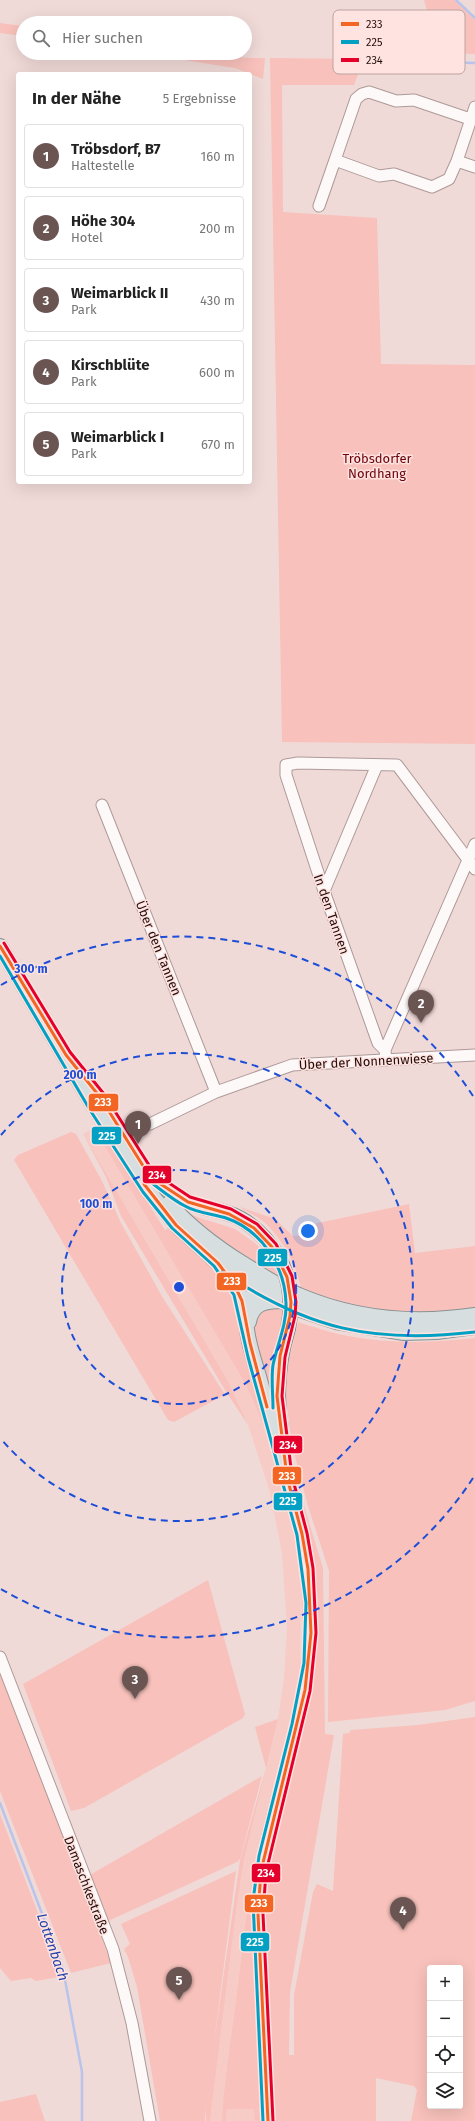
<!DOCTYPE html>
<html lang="de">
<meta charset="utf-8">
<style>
:root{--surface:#fff;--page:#f2f2f2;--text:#222;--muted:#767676;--line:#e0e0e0;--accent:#6b5553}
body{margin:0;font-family:"Fira Sans",sans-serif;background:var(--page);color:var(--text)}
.controls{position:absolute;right:12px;bottom:12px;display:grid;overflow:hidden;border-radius:4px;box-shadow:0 4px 16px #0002}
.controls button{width:36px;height:36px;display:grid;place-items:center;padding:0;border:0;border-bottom:1px solid var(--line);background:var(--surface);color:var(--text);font:20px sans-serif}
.you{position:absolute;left:308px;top:1231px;width:14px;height:14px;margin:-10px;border:3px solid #fff;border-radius:50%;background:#1a73e8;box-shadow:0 0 0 6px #1a73e833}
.badge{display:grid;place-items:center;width:26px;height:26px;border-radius:50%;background:var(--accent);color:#fff;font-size:13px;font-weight:700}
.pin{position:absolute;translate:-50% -33px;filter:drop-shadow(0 1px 2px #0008)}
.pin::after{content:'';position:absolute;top:21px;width:14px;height:12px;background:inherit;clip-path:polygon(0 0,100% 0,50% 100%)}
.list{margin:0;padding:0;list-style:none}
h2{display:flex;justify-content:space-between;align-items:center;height:52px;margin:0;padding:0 16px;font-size:17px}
h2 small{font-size:13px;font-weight:400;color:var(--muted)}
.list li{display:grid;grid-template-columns:26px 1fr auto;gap:12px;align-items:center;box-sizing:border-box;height:64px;margin:0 8px 8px;padding:0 8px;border:1px solid var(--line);border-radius:4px}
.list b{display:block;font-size:15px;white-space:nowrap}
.list p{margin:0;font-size:13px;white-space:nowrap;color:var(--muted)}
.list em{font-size:13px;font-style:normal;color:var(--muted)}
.icon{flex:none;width:22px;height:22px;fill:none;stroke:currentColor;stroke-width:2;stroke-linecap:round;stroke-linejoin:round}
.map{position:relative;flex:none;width:475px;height:2121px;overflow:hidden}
.search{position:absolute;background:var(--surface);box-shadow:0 4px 16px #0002;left:16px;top:16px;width:236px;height:44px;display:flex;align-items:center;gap:10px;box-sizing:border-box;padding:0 14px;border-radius:22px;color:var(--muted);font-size:15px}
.panel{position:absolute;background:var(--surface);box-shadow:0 4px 16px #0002;left:16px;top:72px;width:236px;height:412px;border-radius:4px}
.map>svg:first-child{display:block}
</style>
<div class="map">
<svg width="475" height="2121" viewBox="0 0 475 2121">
<rect width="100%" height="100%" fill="#f0dad8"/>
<path fill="#f7ccc7" d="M94 1128 246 1385 262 1417 277 1461 295 1540 301 1585 300 1668 294 1710 255 1866 222 2121H210L237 1904 244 1860 278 1719 284 1677 287 1628 282 1553 269 1489 248 1425 228 1381 83 1134Z
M227 2109H255V2121H226Z"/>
<path fill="#f8c1bb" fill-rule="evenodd" d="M424 0H454L475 20V54L438 53Z
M0 23 23 26V36L0 33Z
M140 53C182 53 223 58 265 58L263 79 235 68Z
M270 58 364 59 354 85H282L283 212 377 218 381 364 475 365V744L282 742Z
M96 1125 99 1126 165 1230 168 1228C192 1245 215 1265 233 1287L299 1539 308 1618 301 1687 260 1858 264 2121H255L254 2109H227L226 2121H222C224 2081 231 2041 236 2001 242 1956 246 1910 255 1866 266 1813 285 1762 295 1708 314 1599 294 1484 246 1385L94 1128V1126Z
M71 1132 76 1134 102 1181 121 1223 163 1298 224 1393V1395L174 1422 168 1420 14 1160 18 1155Z
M83 1134 228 1381 248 1425 225 1390 121 1216 106 1177Z
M409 1204 415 1253 475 1246V1309L437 1314 372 1312 302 1293C297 1266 285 1242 264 1222 257 1216 247 1212 240 1207L275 1219 293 1236 314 1234 313 1224Z
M189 1213 197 1217 235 1229 255 1243 269 1257 279 1280 201 1227Z
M278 1307 285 1314 274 1395 269 1396 254 1333 255 1320 261 1309Z
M298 1322C314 1327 331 1333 348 1336 391 1344 432 1343 475 1338V1701L445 1710 328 1722 329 1571 308 1506 292 1445 286 1399V1373Z
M294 1473 323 1568 325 1734 334 1735 290 1992 289 2055H294V1995L313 1892 317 1884 333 1891 343 1734 349 1733 351 1730 418 1725 475 1717V2121H411L417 2090 414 2086 376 2078V2121H272L262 1901 263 1882 279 1809 315 1602 312 1552 295 1495ZM430 1968H460V2106H430Z
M208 1580 245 1714 243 1718 84 1808 71 1811 23 1684Z
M0 1669 111 1963 71 1973 0 1791Z
M278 1719 244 1860 237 1904 210 2121H206V2106L205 2121H160L137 1987 128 1957 124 1949 130 1944 121 1924 236 1871 213 2050 240 1860 266 1768 255 1727Z
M262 1776 240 1859 237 1862 106 1922 88 1876Z
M0 1814 53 1952 59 1977 36 1981 31 1978 11 1981 0 1968Z
M36 2094 45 2121H0V2102Z"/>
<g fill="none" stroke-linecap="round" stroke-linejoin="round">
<path stroke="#b8c4ea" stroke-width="2.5" d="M456 0 475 18
M368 60 475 63
M0 1803 63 1969 82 2072V2121"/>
<defs>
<path id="minor" d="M475 107 457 161 475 167
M457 161 449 179 432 187 394 174 379 176 335 160 356 99 362 94 369 92 396 101 414 100 470 119
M319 206 335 160
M102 805 216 1092
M324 891 377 765
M385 1050 475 844
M386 1060 385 1050 378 1043 324 891 286 775V765L298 763 397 765 475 869
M150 1124 216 1092 292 1065 475 1055
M0 1657 113 1949 132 2023 150 2121
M268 2121 258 1914C258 1837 292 1765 305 1689 318 1614 307 1549 287 1477"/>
<path id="major" d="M0 946 94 1107 147 1189 176 1225 218 1263 258 1289 297 1309 336 1322 404 1333 437 1332 475 1327
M89 1083 119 1127
M150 1177C163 1186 175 1196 189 1202 201 1208 214 1209 227 1213 250 1220 267 1238 279 1258
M169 1203C191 1228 215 1246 244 1264 262 1275 279 1287 299 1295 355 1319 415 1324 475 1315
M225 1273 239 1293 245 1315
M265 1285C256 1288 249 1297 247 1307 243 1327 253 1357 259 1376 268 1410 278 1443 287 1477
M249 1322C252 1303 266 1301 282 1301
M281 1429C275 1394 278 1362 288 1329"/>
</defs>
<use href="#minor" stroke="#ad9997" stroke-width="13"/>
<use href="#major" stroke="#889192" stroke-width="16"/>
<use href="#minor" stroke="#fdf9f9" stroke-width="11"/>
<use href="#major" stroke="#d6dedf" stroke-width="14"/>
<defs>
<path id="major-bridge" d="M279 1258C291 1281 293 1304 288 1329"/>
</defs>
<use href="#major-bridge" stroke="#889192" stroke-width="16" stroke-linecap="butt"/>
<use href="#major-bridge" stroke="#d6dedf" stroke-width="14"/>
<defs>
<path id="bus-1" d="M0 946 66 1055 100 1097 150 1177 188 1202 229 1214 254 1228 272 1247 287 1277 291 1302 290 1316 280 1356 277 1396 287 1477 302 1534 308 1569 311 1633 305 1690 261 1871 258 1914 268 2121
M144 1184 176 1225 218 1263 235 1286 242 1301 250 1343 267 1407"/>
<path id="bus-2" d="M0 956 90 1110 143 1192 172 1228 214 1266 234 1295 248 1357 297 1535 306 1603 304 1663 292 1724 259 1856 253 1901 263 2121
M145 1178C158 1187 171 1199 185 1206 197 1213 213 1214 226 1218 261 1230 285 1266 286 1303 287 1324 277 1345 273 1365 271 1379 273 1394 273 1408
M222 1272C308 1329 372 1344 475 1332"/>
<path id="bus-3" d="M4 943 70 1052 104 1094 154 1173 190 1197 231 1209 257 1224 276 1244 292 1276 296 1302 295 1316 285 1357 282 1396 292 1476 307 1533 313 1568 316 1633 310 1691 266 1872 263 1914 273 2121"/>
</defs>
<use href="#bus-1" stroke="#ffe3e0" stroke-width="6"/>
<use href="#bus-2" stroke="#ffe3e0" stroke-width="6"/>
<use href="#bus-3" stroke="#ffe3e0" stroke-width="6"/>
<use href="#bus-1" stroke="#f26522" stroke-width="3"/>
<use href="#bus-2" stroke="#02a1c4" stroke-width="3"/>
<use href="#bus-3" stroke="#e4002b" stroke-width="3"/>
</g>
<g fill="none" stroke="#1d4ed8" stroke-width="2" stroke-dasharray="7 5">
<circle cx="179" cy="1287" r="117"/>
<path d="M1 1135A234 234 0 1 1 1 1439"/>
<path d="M473 1478A351 351 0 0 1 1 1589M1 985A351 351 0 0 1 473 1096"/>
</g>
<g text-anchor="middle" stroke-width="3" stroke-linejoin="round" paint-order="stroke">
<g font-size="13" fill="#6d000a" stroke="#ffe3e0">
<text x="377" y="463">Tröbsdorfer<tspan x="377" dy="15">Nordhang</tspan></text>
</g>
<g font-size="13" fill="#230d0b" stroke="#ffe3e0">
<text transform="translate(332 914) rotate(71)" y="5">In den Tannen</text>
<text transform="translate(159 948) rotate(68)" y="5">Über den Tannen</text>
<text transform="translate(366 1061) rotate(-3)" y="5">Über der Nonnenwiese</text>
<text transform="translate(87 1885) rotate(69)" y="5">Damaschkestraße</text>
</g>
<g font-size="14" font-style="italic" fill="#2043ab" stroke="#ffe3e0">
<text transform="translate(53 1947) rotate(71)" y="5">Lottenbach</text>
</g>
</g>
<rect x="333" y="10" width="132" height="64" rx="6" fill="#ffe3e0" stroke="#bda3a0" stroke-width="1"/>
<rect x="341" y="22" width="18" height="4" fill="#f26522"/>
<rect x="341" y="40" width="18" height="4" fill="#02a1c4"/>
<rect x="341" y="58" width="18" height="4" fill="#e4002b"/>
<g font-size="11" fill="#230d0b">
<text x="366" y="28">233</text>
<text x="366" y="46">225</text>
<text x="366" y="64">234</text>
</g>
<circle cx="179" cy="1287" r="6" fill="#1d4ed8" stroke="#ffe3e0" stroke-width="2"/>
<g font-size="12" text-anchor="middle" font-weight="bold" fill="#1d4ed8" stroke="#ffe3e0" stroke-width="3" stroke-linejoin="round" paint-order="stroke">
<text x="31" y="973">300 m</text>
<text x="80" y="1079">200 m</text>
<text x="96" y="1208">100 m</text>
</g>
<g stroke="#ffe3e0" stroke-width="1.5">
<rect x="88" y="1093" width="31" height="19" rx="4" fill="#f26522"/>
<rect x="91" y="1126" width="31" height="19" rx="4" fill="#02a1c4"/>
<rect x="142" y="1165" width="30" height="19" rx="4" fill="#e4002b"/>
<rect x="257" y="1248" width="31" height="19" rx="4" fill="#02a1c4"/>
<rect x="216" y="1272" width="31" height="19" rx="4" fill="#f26522"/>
<rect x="273" y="1435" width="30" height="19" rx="4" fill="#e4002b"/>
<rect x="272" y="1466" width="30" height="19" rx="4" fill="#f26522"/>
<rect x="273" y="1492" width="30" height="19" rx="4" fill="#02a1c4"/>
<rect x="251" y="1863" width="30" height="20" rx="4" fill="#e4002b"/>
<rect x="244" y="1894" width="30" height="19" rx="4" fill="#f26522"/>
<rect x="240" y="1932" width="30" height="20" rx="4" fill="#02a1c4"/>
</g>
<g font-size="11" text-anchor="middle" font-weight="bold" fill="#fff">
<text x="103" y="1106">233</text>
<text x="107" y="1140">225</text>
<text x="157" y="1179">234</text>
<text x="273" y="1262">225</text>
<text x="232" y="1285">233</text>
<text x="288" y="1449">234</text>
<text x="287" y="1480">233</text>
<text x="288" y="1505">225</text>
<text x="266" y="1877">234</text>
<text x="259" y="1907">233</text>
<text x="255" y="1946">225</text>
</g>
</svg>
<div class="controls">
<button>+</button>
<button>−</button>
<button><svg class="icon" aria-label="locate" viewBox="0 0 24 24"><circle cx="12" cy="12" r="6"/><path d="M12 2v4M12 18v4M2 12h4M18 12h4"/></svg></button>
<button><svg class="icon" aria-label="layers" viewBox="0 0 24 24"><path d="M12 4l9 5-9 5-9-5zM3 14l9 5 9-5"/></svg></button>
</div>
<div class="you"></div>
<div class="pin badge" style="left:138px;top:1144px">1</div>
<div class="pin badge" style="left:421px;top:1023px">2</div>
<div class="pin badge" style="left:135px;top:1699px">3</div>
<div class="pin badge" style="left:403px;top:1930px">4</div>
<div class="pin badge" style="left:179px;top:2000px">5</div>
<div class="search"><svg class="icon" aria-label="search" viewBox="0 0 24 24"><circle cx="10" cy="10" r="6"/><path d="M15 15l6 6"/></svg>Hier suchen</div>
<section class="panel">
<h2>In der Nähe<small>5 Ergebnisse</small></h2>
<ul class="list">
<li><span class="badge">1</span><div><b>Tröbsdorf, B7</b><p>Haltestelle</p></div><em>160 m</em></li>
<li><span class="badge">2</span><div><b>Höhe 304</b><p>Hotel</p></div><em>200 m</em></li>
<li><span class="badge">3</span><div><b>Weimarblick II</b><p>Park</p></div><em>430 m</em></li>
<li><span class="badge">4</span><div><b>Kirschblüte</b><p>Park</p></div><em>600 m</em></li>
<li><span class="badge">5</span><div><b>Weimarblick I</b><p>Park</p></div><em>670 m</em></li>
</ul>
</section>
</div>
